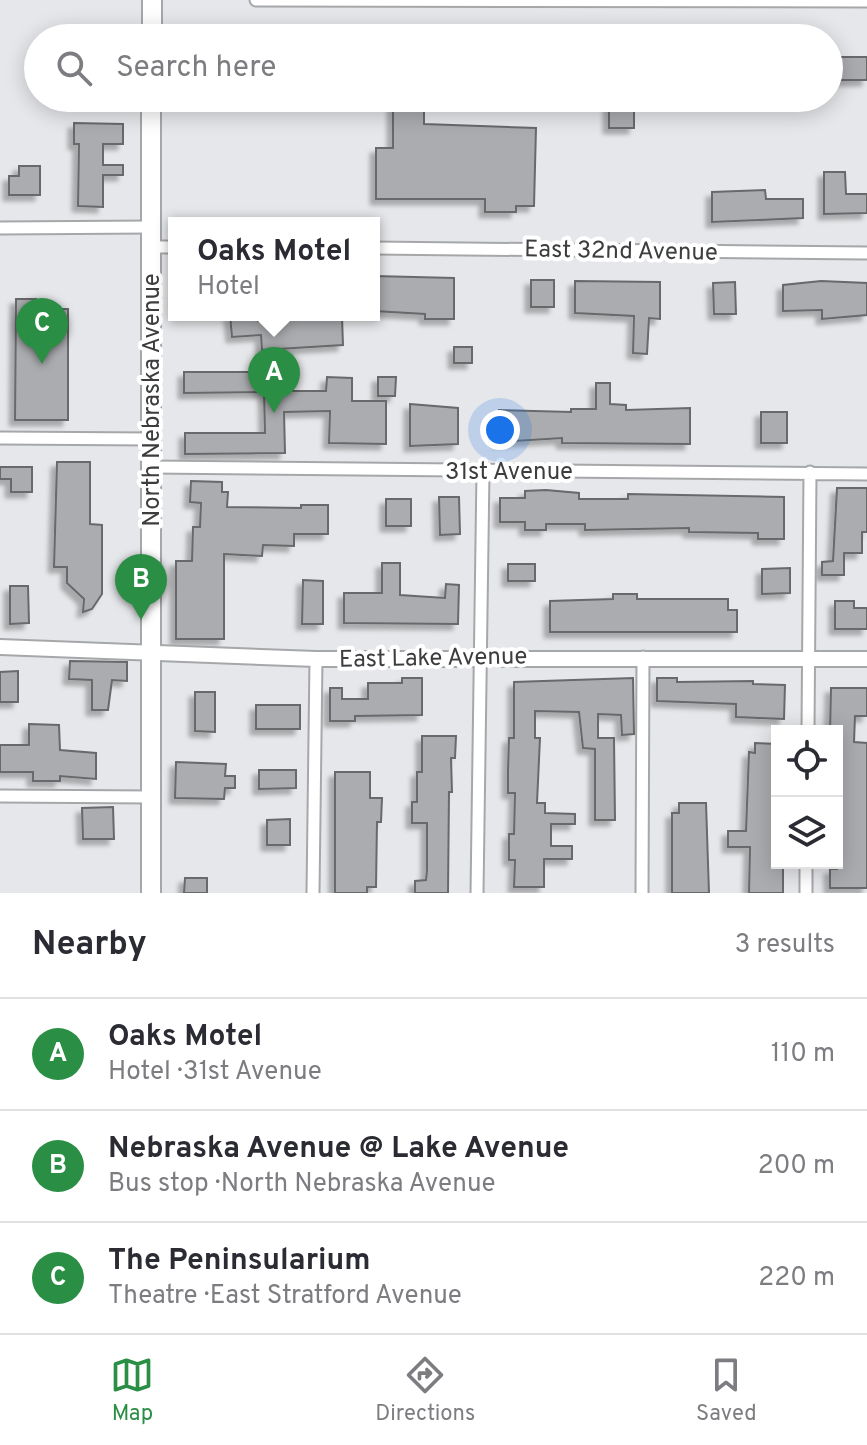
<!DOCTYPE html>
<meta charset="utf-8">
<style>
:root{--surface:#fff;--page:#f7f7f7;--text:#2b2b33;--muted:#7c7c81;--line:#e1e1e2;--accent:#2a8f45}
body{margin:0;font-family:Overpass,sans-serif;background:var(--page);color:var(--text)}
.controls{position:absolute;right:24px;bottom:24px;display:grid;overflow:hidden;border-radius:0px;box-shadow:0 4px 20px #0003}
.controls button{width:72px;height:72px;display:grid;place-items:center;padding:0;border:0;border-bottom:2px solid var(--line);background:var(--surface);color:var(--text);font:40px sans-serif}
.you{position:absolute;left:500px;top:430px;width:28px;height:28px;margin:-20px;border:6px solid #fff;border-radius:50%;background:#1a73e8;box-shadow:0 0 0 12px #1a73e833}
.badge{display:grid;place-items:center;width:52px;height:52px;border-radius:50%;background:var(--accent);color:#fff;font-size:26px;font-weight:700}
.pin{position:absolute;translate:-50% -66px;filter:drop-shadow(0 2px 4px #0008)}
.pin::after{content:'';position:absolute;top:42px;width:28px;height:24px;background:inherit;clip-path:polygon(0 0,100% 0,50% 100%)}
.popup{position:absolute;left:168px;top:217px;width:212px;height:104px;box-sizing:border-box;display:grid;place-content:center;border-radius:0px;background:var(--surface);filter:drop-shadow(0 2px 6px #0005);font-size:26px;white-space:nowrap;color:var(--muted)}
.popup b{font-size:30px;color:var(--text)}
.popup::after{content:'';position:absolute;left:50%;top:100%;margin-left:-16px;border:16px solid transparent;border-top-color:var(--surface)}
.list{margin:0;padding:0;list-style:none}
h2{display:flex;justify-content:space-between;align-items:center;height:104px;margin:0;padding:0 32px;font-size:34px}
h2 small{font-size:26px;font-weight:400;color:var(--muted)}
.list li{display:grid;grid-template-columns:52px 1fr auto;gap:24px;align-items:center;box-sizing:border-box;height:112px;padding:0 32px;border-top:2px solid var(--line)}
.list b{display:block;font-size:30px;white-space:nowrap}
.list p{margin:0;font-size:26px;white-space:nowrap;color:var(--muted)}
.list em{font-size:26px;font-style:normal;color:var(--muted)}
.icon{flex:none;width:44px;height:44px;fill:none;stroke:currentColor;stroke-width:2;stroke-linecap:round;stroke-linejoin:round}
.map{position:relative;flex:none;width:867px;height:893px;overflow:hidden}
.search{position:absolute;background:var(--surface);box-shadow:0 4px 20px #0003;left:24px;right:24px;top:24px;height:88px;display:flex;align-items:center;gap:20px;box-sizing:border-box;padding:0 28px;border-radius:44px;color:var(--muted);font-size:30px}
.sheet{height:440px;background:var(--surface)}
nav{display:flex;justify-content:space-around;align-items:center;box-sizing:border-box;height:112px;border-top:2px solid var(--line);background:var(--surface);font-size:22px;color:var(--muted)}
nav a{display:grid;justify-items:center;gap:4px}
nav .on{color:var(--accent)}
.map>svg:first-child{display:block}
</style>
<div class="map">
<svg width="867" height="893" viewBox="0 0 867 893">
<defs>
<filter id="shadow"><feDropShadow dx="-5.5" dy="5.5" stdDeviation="2" flood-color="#0004"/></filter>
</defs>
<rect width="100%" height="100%" fill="#e6e7ea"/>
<path fill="#abacaf" stroke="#67696b" stroke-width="2" filter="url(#shadow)" d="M829 57H867V80H829Z
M393 98H424V124L536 128 534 206H516V212H485V199H376V148H393Z
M609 100H634V128H609Z
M74 123 123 124V144H103V165H123V175H103V207L78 206 79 144H74Z
M19 166H40V195H9V176H19Z
M824 172H845L846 194H867V213L824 214Z
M765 190 766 199H803V218L712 222V192Z
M374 276 454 278V319H425V314L374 311Z
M531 280H554V307H531Z
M575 281 660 282V319L649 318 647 354 633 353 634 316 575 313Z
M821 281 867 283V315L822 319V310L783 311V285Z
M735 282 736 314H714L713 283Z
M16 299H36V309H68V420H15Z
M230 315H258V321L342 317 343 345 262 350 261 335 232 337Z
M454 347H472V363H454Z
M184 372H284V391H326L327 377 352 378V401H386V444L329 443 330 411 284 412 285 453 185 454V433H265L264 392 184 393Z
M378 377H396L395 396H378Z
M596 383H610V404L626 405V410L690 408V444L562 443V438L499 442V410L571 412V409H596Z
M410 404 458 408V444L410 446Z
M761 412H787V443H761Z
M57 462H90V524L102 525V594L92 609 83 612 84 599 67 583V567H54Z
M0 467H32V492H11V479H0Z
M191 481 222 482V492H228L227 507 301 508V505H328V534H294V546L263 545 262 556 224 554V639H176V561H192L193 527H200L201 503 190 502Z
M837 488H867V532H862V553H844V575H822V562L833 561Z
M546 490 579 493V499H628V494L784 497V539H758V533L689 532V528L585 530V524H546V530H525V522H500V498H525V491Z
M439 497H459L460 534 440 535Z
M386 499H411V526H386Z
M382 563H400V595L445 598 446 584 459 585 458 624 344 623V593H382Z
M508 564H535V581H508Z
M790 568V593L762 594V569Z
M303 580 323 581V624H302Z
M10 586H28L29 623 10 624Z
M613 594H637V599H728V610H737V632H550V601L613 599Z
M835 601H854V608H867V629H835Z
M70 661 127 662V681L112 680 108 710H92V680L69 679Z
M18 671V702H0V672Z
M402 678H422V715L355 716V721H330V688H342V699H368V683H402Z
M633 678 634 734 622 735 621 715 598 714V738H614L615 820H595V749L583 748 579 712 535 711V738H540L537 803H545V813L575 814V824H551V846H572V859H544V887H514L515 860H509V834H514L515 793H508V771L509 738H514V682Z
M657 678H677V682L753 681V684L785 685 784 719 736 717V704L657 701Z
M831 688H867V716H855L854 742 867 743V888H830V869H837V731H830Z
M195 692H215V732L195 731Z
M256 705H300V729H256Z
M29 724 59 725 60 750 96 753V779L60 776V781H33V772H0V745H29Z
M422 736H456L455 758H451L452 792H449L448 893H415V881L426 880 427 870V823H412V802H417V772H422Z
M755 743 777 744V864H783V893H749L750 847H728V831H746L749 752 755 753Z
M176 762 226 764 225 776H235V788H225L224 799 175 798Z
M259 770H296V788L259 789Z
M335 772H370V798H382L381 822H377L376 887H367V893H335Z
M679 803H706L709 893H672V813H679Z
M113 807 114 839H83L82 808Z
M290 819V845H267V820Z
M185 878H207V893H184Z"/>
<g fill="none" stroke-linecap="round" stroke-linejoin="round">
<defs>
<path id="minor" d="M256 0 867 1
M0 228 151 227
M151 247H174
M374 248 867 253
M0 438 151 439
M151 467 867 474
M808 731 810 472
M0 796 151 797
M313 893 316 659
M477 893 483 471
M642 893 643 657
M806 893V863"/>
<path id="tertiary" d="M0 647 316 659H867"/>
<path id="primary" d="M152 38V0
M151 893V98"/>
</defs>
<use href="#minor" stroke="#a5a7a9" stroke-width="15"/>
<use href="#tertiary" stroke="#a5a7a9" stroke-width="18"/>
<use href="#primary" stroke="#a5a7a9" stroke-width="22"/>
<use href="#minor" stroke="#fff" stroke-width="11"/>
<use href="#tertiary" stroke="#fff" stroke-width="14"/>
<use href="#primary" stroke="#fff" stroke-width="18"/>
</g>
<g text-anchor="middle" stroke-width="8" stroke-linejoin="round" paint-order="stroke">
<g font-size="24" fill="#3c3d3e" stroke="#fff">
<text transform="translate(621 250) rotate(1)" y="8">East 32nd Avenue</text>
<text transform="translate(151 400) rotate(-90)" y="8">North Nebraska Avenue</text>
<text x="509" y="479">31st Avenue</text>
<text transform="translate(433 657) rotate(-1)" y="8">East Lake Avenue</text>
</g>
</g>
</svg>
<div class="controls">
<button><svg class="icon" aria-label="locate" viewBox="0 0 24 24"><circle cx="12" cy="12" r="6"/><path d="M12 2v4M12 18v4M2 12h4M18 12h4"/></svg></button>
<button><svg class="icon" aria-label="layers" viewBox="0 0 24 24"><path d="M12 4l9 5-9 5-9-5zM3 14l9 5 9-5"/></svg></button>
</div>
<div class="you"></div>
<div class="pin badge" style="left:274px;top:413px">A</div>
<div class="popup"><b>Oaks Motel</b>Hotel</div>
<div class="pin badge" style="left:141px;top:620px">B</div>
<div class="pin badge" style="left:42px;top:364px">C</div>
<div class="search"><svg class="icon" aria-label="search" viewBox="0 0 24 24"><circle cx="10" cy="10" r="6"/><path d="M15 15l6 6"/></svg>Search here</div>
</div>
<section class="sheet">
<h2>Nearby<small>3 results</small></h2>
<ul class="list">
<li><span class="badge">A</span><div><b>Oaks Motel</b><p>Hotel · 31st Avenue</p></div><em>110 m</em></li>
<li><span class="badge">B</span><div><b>Nebraska Avenue @ Lake Avenue</b><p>Bus stop · North Nebraska Avenue</p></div><em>200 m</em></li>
<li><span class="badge">C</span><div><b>The Peninsularium</b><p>Theatre · East Stratford Avenue</p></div><em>220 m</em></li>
</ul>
</section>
<nav>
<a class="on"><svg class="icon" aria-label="map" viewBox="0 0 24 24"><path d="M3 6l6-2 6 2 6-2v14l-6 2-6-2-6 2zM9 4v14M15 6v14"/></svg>Map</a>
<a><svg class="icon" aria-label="directions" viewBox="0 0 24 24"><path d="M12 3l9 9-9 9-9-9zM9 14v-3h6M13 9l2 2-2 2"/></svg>Directions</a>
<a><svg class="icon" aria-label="saved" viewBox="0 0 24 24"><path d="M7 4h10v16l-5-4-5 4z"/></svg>Saved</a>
</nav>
